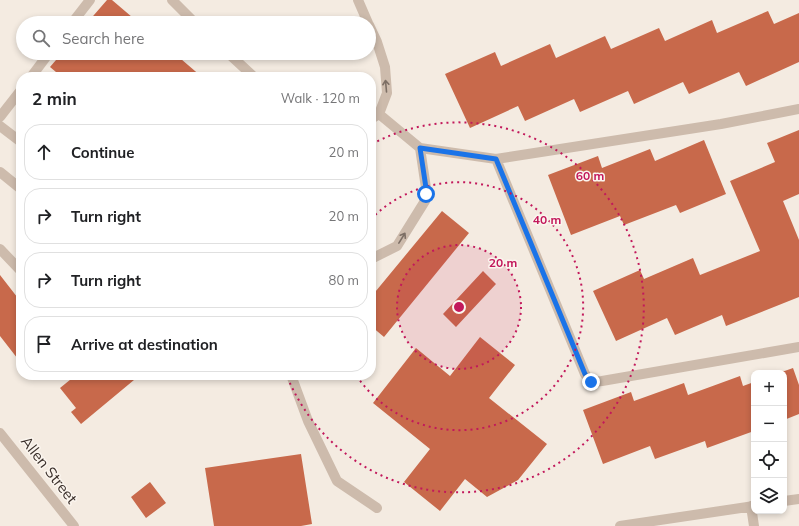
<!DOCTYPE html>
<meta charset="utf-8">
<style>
:root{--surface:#fff;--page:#f2f2f2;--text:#202124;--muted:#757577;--line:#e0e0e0}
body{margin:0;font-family:Mulish,sans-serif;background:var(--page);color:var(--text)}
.controls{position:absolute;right:12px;bottom:12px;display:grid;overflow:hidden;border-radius:8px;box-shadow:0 2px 6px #0003}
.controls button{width:36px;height:36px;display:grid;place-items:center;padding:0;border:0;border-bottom:1px solid var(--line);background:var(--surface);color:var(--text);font:20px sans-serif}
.stop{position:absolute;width:12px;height:12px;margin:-9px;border:3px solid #1a73e8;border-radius:50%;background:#fff}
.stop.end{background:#1a73e8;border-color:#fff;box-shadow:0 1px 4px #0008}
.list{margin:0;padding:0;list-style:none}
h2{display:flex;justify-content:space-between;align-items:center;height:52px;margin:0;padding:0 16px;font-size:17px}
h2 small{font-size:13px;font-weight:400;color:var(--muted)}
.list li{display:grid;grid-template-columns:26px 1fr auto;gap:12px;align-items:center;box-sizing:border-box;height:56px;margin:0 8px 8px;padding:0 8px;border:1px solid var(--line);border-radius:16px}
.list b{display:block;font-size:15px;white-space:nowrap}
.list em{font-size:13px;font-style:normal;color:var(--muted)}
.icon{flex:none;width:22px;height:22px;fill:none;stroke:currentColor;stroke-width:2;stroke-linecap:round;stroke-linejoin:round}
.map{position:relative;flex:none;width:799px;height:526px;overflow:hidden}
.search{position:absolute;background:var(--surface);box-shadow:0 2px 6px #0003;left:16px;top:16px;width:360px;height:44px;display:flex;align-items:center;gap:10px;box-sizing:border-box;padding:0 14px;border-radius:22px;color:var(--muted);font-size:15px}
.panel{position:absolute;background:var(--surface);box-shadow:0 2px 6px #0003;left:16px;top:72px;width:360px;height:308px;border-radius:16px}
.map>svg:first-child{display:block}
</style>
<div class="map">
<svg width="799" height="526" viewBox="0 0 799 526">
<rect width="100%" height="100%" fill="#f4ebe1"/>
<path fill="#c8694b" d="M107 0H112L139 23H87Z
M768 11 774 24 799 13V62L746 86 739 72 689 94 683 82 634 104 628 91 580 112 574 99 525 121 518 106 470 128 445 74 495 52 501 66 550 44 556 58 605 36 611 49 659 28 665 41 712 20 717 33Z
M62 53H174L202 77H62L50 67Z
M799 130V194L783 201 799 240V297L726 326 722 315 675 335 667 318 616 341 593 291 640 270 644 279 693 258 700 275 760 251 730 181 775 162 767 143Z
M704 140 726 194 680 213 676 205 624 225 620 216 571 235 548 175 598 156 602 168 650 149 655 161Z
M442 211 469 233 384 337 371 326V297Z
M483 271 496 284 456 327 443 314Z
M0 275 21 302V363L0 336Z
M480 337 515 365 489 398 547 444 518 480 487 497 465 479 440 511 404 482 430 449 373 403 416 348 450 376Z
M793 368 799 385V414L784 420V373H779Z
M76 375H140L81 424 71 412 76 408 60 388Z
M740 376 743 386 754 382V431L707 448 705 441 655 459 650 446 603 464 583 410 631 392 634 401 684 383 688 395Z
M301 454 312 524 301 526H214L205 468Z
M150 482 166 503 146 518 131 497Z"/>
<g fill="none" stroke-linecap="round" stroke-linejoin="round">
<path stroke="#cdbbac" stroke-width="10" d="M172 0 195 23
M358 0 368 23
M72 23 90 0
M369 25 377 42 385 67 387 93 379 114 371 119
M228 53 254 77
M31 77 49 53
M379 114 420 148 496 159 721 124 799 109
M0 117 21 90
M0 126 21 142
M496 159 585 374 591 382 602 381 799 347
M0 172 21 189
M0 249 21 271
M371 259 397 246 425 201 426 188 420 148
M291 375 308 421 337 481 377 508
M784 501 799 499
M751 506 754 526
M620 526 754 506"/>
<path stroke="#cdbbac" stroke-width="10" d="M0 433 74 526"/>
</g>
<defs><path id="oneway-shaft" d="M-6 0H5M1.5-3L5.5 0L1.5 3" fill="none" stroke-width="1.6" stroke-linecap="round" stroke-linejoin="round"/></defs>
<g stroke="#7d6f65">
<use href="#oneway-shaft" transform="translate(386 86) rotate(-95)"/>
<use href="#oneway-shaft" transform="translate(402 238) rotate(-58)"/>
</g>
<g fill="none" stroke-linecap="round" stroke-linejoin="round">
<path stroke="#1a73e8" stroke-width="5" d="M426 194V188L420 148 496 159 585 374 591 382"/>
</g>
<circle cx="459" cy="307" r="62" fill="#c2185b" fill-opacity=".12"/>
<g fill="none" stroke="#c2185b" stroke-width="2" stroke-dasharray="2 4">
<circle cx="459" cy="307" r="62"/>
<path d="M371 219A124 124 0 1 1 356 375"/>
<path d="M372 144A185 185 0 1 1 287 376"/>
</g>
<g text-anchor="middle" stroke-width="3" stroke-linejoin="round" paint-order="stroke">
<g font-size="15" fill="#3b302b" stroke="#fbf5ee">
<text transform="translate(49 470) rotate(52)" y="5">Allen Street</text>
</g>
</g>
<circle cx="459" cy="307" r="6" fill="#c2185b" stroke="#fbf5ee" stroke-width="2"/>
<g font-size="12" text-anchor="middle" font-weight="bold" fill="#c2185b" stroke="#fbf5ee" stroke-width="3" stroke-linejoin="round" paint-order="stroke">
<text x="590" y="180">60 m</text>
<text x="547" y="224">40 m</text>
<text x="503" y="267">20 m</text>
</g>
</svg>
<div class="controls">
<button>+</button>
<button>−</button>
<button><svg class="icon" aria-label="locate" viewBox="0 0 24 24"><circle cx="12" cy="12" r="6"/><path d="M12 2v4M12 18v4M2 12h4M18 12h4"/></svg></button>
<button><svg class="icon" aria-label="layers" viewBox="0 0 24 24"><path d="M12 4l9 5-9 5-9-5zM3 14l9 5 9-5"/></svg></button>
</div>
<div class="stop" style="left:426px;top:194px"></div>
<div class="stop end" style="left:591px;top:382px"></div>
<div class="search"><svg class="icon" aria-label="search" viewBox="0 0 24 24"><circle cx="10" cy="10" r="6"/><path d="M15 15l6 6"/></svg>Search here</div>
<section class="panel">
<h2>2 min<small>Walk · 120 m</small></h2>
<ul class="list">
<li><svg class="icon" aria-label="ahead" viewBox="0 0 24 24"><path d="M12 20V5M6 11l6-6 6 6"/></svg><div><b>Continue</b></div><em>20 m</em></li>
<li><svg class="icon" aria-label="right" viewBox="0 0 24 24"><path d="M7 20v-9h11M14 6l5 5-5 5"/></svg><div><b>Turn right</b></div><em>20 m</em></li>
<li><svg class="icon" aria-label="right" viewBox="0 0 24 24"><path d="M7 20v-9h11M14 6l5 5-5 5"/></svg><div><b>Turn right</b></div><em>80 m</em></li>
<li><svg class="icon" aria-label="arrive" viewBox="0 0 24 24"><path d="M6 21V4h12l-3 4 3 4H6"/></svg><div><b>Arrive at destination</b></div></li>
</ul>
</section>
</div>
